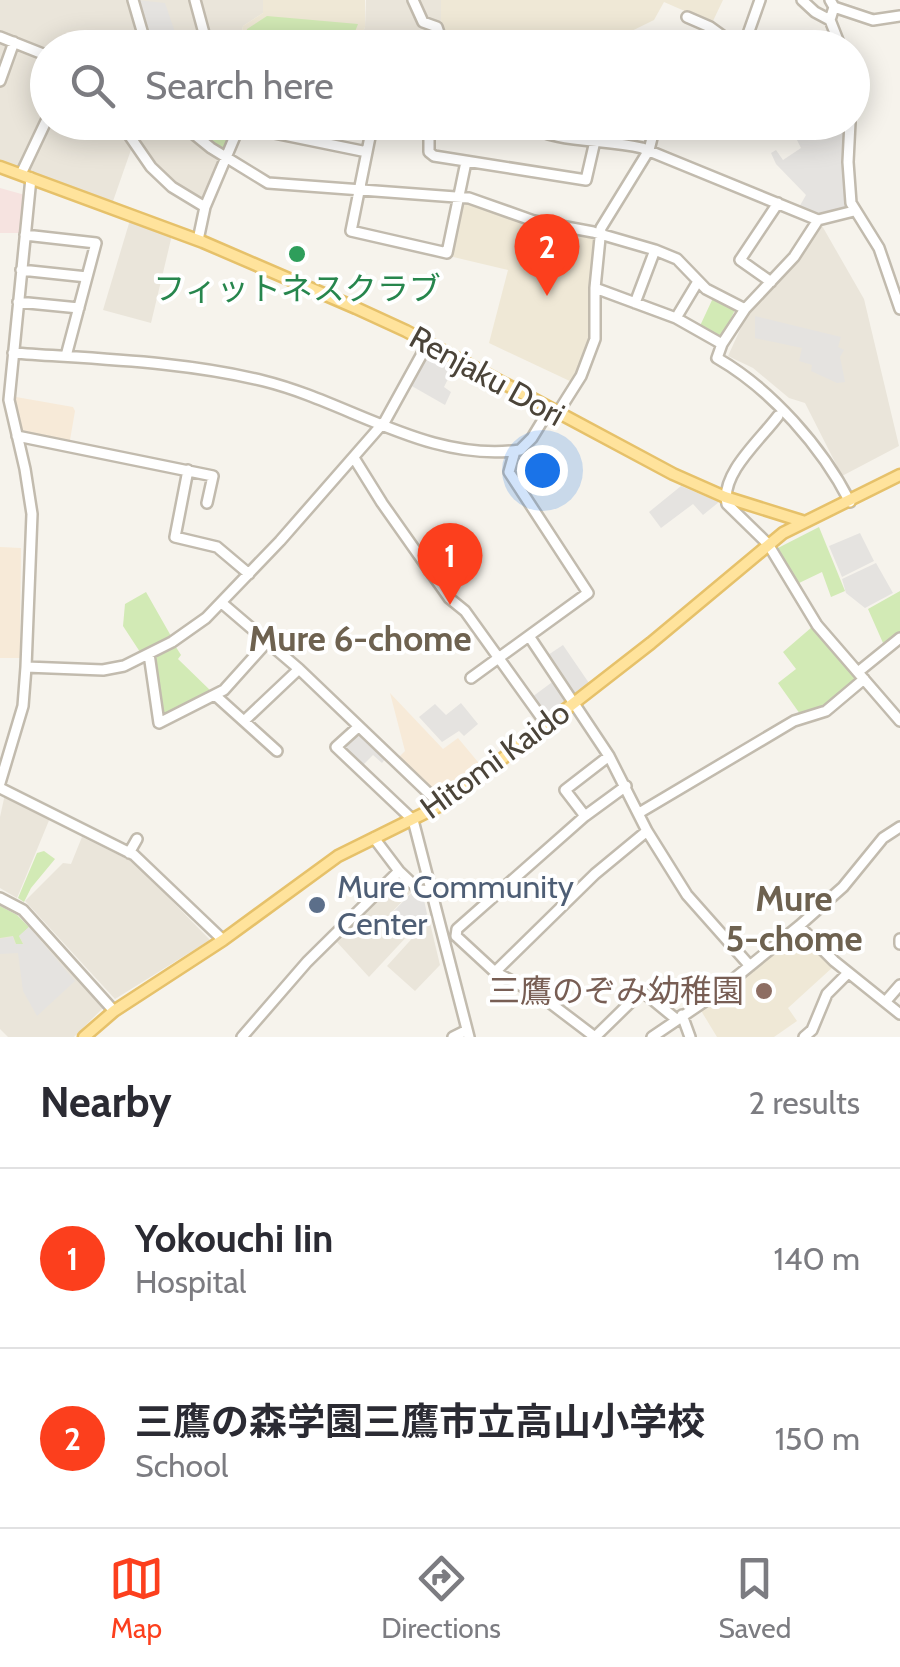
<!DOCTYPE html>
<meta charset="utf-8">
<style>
:root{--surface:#fff;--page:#f7f7f7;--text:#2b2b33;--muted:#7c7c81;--line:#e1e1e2;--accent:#fc3f1d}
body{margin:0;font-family:Cabin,"Noto Sans JP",sans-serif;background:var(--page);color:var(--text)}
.you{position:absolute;left:542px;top:470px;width:35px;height:35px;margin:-25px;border:8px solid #fff;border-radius:50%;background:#1a73e8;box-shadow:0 0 0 15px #1a73e833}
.badge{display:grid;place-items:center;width:65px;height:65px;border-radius:50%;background:var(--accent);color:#fff;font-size:32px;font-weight:700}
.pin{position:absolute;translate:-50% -82px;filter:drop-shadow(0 2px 5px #0008)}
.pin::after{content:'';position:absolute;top:52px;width:35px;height:30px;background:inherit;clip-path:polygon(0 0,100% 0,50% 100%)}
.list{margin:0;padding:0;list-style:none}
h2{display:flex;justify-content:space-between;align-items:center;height:130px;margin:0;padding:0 40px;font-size:42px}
h2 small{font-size:32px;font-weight:400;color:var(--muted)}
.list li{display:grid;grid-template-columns:65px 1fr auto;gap:30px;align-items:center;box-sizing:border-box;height:180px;padding:0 40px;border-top:2px solid var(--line)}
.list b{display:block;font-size:38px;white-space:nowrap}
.list p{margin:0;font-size:32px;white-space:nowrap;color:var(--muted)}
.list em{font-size:32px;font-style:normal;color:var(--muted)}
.icon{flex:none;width:55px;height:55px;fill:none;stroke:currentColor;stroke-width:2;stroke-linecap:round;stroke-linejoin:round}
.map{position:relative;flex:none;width:900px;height:1037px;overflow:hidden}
.search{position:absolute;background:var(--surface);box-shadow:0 5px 25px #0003;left:30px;right:30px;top:30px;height:110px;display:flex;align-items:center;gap:25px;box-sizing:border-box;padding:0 35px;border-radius:55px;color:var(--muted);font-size:38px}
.sheet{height:490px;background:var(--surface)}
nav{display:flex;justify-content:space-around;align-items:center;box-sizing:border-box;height:140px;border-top:2px solid var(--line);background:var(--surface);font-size:28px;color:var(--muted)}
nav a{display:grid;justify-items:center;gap:5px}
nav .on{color:var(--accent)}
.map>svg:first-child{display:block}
</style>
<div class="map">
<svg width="900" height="1037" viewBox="0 0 900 1037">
<rect width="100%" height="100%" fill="#f6f3ec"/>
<path fill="#eae5da" d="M0 0H131L143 47 48 48V122L176 123 223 158 204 204 176 189 132 147 112 204 0 163Z
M135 0H263V13L243 26 239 47H149Z
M366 0H441V20L450 47 357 48 365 27Z
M130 220 172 235 151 323 103 310Z
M821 224 864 299 899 446 842 476 805 403 789 398 753 368 728 356 749 310Z
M5 794 50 818 17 898 0 888V817Z
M82 837 135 863 210 940 115 999 25 901 63 863 71 864Z
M400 872 415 888 390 914 411 932 369 977 335 940Z
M0 906 17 915 103 1008 74 1037H8L0 1029Z
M427 922 430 923 440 965 415 991 387 966Z"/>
<path fill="#f7ead8" d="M16 397 73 407 75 411 70 440 66 442 22 433 14 410Z
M0 547 21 548 20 658H0Z
M390 693 443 749 458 738 483 768 439 801 396 760 405 751Z"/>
<path fill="#efe8d6" d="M263 0H365V27L357 47 239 48 243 26 263 13Z
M441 0H723L712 23 664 2 654 20 599 47H450L441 20Z
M463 202 596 238 593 336 574 383 489 343 508 270 449 256 459 204Z
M798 932 833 967 788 1008 797 1021 774 1037H717L700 1009Z"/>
<path fill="#f6e3e0" d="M0 188 25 195 19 233H0Z"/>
<path fill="#d2eab5" d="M267 16 358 24 349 47H245L247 29Z
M185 123H235L224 149Z
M713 298 736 308 721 338 699 328Z
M819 527 845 591 831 597 822 572 797 584 776 549Z
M900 591V632L883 643 868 609Z
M146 592 171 636 140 652 123 626 125 604Z
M812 627 857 678 825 705 800 714 778 683 796 669 783 652Z
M174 644 181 655 178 659 214 694 160 720 152 657Z
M44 851 55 859 31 888 24 902 18 898 37 853Z
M0 906 17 915 29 927 19 936 23 944H16L13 936 0 938Z"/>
<path fill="#e5e3e0" d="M136 0 165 3 180 47H150Z
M814 123H845L843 161 848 210 822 218 798 209 806 195 776 164 771 153 776 150 783 160 801 148 794 134Z
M755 316 841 337 838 347 844 350 840 357 845 382 837 383 811 371 812 365 799 361 802 348 755 338Z
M429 348 461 370 458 376 451 373 444 387 451 392 445 405 410 385Z
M681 486 719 502 703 515 693 504 661 528 649 512Z
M860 533 874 561 842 577 829 546Z
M876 563 893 593 865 608 846 593 842 579Z
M563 645 591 686 575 696 548 655Z
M555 680 569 700 547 717 532 697Z
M461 703 478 724 464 736 459 731 442 742 419 717 435 704 446 715Z
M357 730 386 758 382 763 373 755 360 768 341 746Z
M415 889 423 895 427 914 411 932 391 914Z
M29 927 75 981 37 1016 23 991 18 953 0 954V939L13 937 15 944H24L19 936Z"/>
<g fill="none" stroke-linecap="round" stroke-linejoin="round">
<defs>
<path id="minor" d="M133 0 147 48
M195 0 208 48
M413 0 423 22 437 27 444 48
M802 0 815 12 830 20
M830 0 834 7 830 20 841 48
M834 7 873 20 900 16
M687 17 710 27 739 48
M0 37 48 56
M743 48 760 0
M0 81 14 42
M120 122 151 167 172 187 205 207
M179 122 211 148 268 183 469 198 534 221 593 232 655 250 677 259 706 289 745 309 722 344 717 358C771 389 822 447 850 502
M373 122 351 231 447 253 466 162
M429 122V152L434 156 586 180 595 141
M521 122C558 145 601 138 642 148L818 220
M850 122 848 162 851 203 879 248 900 309
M240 126 367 152
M21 174 48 117
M25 235 96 243 66 356
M198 240 205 207 241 122
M21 270 87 277
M771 282 740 260 778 203
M595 288 676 318 722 344
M18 302 79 308
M635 303 655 250
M745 309 794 257 818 220 854 211
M676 318 697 283
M13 353C96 359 182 361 264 381 349 402 429 463 520 450L532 438 549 410
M557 414 581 376 595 339V288L601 228 649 150 656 122
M778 416C761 439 720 474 727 504L768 544 817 625 900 721
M17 436 213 476 207 503
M354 458 382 503 449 598 465 611 546 724
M188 470 175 537 217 547 249 574
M223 604 299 669 441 805
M529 636 609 756 647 831 687 895 750 966
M149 654 159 723 224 690 268 641
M26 667 103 670 124 666 172 642 206 618 280 541 385 421 428 343
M858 672 900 638
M471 678 588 593 509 472 515 451
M216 696 277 751
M244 721 299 669
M357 728 336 747 413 820 469 1037
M0 783 23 706 26 667 32 514 25 469 9 400 31 178
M0 788 134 855 223 940
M639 813 794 721 826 711 864 679
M585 816 565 790 609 756
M374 838 399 871 419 890 432 891
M129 853 137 839
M0 898 23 910 114 1011
M799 926 834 961 900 1014
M456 936 495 972 541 996 595 1037 642 991 676 1019
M456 936 457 929 585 816 626 786
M900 939V944
M495 972 595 874 647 831
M886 1001 900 985
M682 1015 690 1037
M242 1037 307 962 399 871
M453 1037 467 1030
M652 1037 714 995 799 926 843 887 883 838 900 827
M804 1037 812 1030 827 994 848 973"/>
<path id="major" d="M0 167 203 242 356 308 406 331 673 474 725 497 805 522
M84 1037 114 1011 223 940 338 856 441 805 457 794 651 643 783 533 900 475"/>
</defs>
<use href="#minor" stroke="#c2bbae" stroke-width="14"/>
<use href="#major" stroke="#e6c16a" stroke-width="15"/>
<use href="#minor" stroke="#fff" stroke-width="9"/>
<use href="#major" stroke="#ffe39c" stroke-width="10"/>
</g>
<circle fill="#2e9e5b" stroke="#fff" stroke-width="4" cx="297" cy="254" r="10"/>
<circle fill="#5c6f8a" stroke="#fff" stroke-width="4" cx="317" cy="905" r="10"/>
<circle fill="#8d6e63" stroke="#fff" stroke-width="4" cx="764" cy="991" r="10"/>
<g text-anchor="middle" stroke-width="8" stroke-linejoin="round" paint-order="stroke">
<g font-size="32" fill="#27864d" stroke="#fff">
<text x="297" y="300">フィットネスクラブ</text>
</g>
<g font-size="32" fill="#4b4439" stroke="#fff">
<text transform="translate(487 376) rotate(29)" y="11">Renjaku Dori</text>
<text transform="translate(495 760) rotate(-36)" y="11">Hitomi Kaido</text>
</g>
<g font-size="32" fill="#4e5e75" stroke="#fff" text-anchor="start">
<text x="337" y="898">Mure Community<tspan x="337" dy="37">Center</tspan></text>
</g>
<g font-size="32" fill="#785e54" stroke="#fff" text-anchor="end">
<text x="744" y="1002">三鷹のぞみ幼稚園</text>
</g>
<g font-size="35" font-weight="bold" fill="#6e6250" stroke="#fff">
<text x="360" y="651">Mure 6-chome</text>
<text x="794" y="911">Mure<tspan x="794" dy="40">5-chome</tspan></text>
</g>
</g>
</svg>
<div class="you"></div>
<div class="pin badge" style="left:450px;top:605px">1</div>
<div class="pin badge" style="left:547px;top:296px">2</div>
<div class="search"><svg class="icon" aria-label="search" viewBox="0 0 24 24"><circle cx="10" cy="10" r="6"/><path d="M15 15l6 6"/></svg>Search here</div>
</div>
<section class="sheet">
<h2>Nearby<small>2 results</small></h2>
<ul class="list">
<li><span class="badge">1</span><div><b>Yokouchi Iin</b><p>Hospital</p></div><em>140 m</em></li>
<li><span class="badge">2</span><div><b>三鷹の森学園三鷹市立高山小学校</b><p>School</p></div><em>150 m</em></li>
</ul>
</section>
<nav>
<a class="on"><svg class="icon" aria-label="map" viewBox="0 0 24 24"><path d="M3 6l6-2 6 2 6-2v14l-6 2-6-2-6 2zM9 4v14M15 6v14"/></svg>Map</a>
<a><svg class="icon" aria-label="directions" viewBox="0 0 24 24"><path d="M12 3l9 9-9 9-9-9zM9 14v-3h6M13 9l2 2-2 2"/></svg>Directions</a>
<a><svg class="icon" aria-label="saved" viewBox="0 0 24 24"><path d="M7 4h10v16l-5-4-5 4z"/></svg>Saved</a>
</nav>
